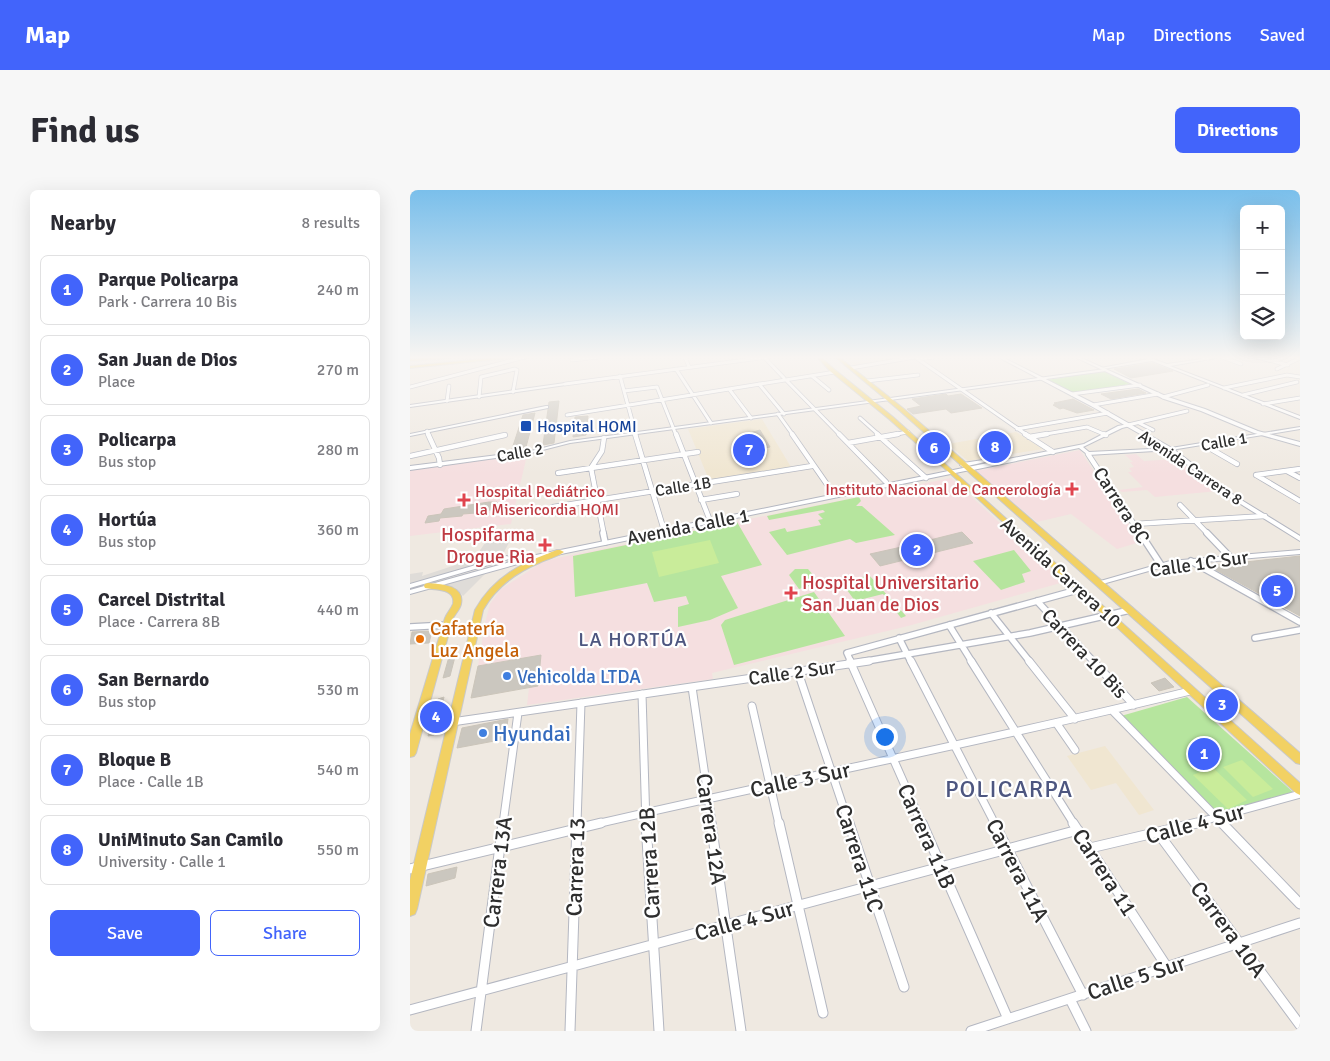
<!DOCTYPE html>
<meta charset="utf-8">
<style>
:root{--surface:#fff;--page:#f7f7f7;--text:#2b2b33;--muted:#7c7c81;--line:#e1e1e2;--accent:#4264fb}
body{margin:0;font-family:Signika,sans-serif;background:var(--page);color:var(--text)}
.controls{position:absolute;right:15px;top:15px;display:grid;overflow:hidden;border-radius:8px;box-shadow:0 5px 20px #0002}
.controls button{width:45px;height:45px;display:grid;place-items:center;padding:0;border:0;border-bottom:1px solid var(--line);background:var(--surface);color:var(--text);font:25px sans-serif}
.you{position:absolute;left:474px;top:546px;width:18px;height:18px;margin:-12px;border:4px solid #fff;border-radius:50%;background:#1a73e8;box-shadow:0 0 0 8px #1a73e833}
.badge{display:grid;place-items:center;width:32px;height:32px;border-radius:50%;background:var(--accent);color:#fff;font-size:16px;font-weight:700}
.pin{position:absolute;translate:-50% -50%;border:2px solid #fff;box-shadow:0 1px 5px #0006}
.list{margin:0;padding:0;list-style:none}
h2{display:flex;justify-content:space-between;align-items:center;height:65px;margin:0;padding:0 20px;font-size:21px}
h2 small{font-size:16px;font-weight:400;color:var(--muted)}
.list li{display:grid;grid-template-columns:32px 1fr auto;gap:15px;align-items:center;box-sizing:border-box;height:70px;margin:0 10px 10px;padding:0 10px;border:1px solid var(--line);border-radius:8px}
.list b{display:block;font-size:19px;white-space:nowrap}
.list p{margin:0;font-size:16px;white-space:nowrap;color:var(--muted)}
.list em{font-size:16px;font-style:normal;color:var(--muted)}
.actions{display:flex;gap:10px;padding:15px 20px}
.actions a{flex:1;padding:11px 0;border:1px solid var(--accent);border-radius:8px;text-align:center;font-size:18px;color:var(--accent)}
.actions .main{background:var(--accent);color:#fff}
.icon{flex:none;width:28px;height:28px;fill:none;stroke:currentColor;stroke-width:2;stroke-linecap:round;stroke-linejoin:round}
.map{position:relative;flex:none;width:890px;height:841px;overflow:hidden;border-radius:8px}
header{display:flex;align-items:center;gap:30px;box-sizing:border-box;height:70px;padding:0 25px;background:var(--accent);color:#fff}
header strong{font-size:24px}
nav{display:flex;gap:28px;margin-inline-start:auto;font-size:18px}
.intro{display:flex;align-items:center;justify-content:space-between;box-sizing:border-box;height:120px;padding:0 30px}
h1{margin:0;font-size:35px}
.button{padding:12px 22px;border-radius:8px;background:var(--accent);color:#fff;font-size:18px;font-weight:700}
main{display:flex;gap:30px;padding:0 30px}
aside{flex:1;background:var(--surface);border-radius:8px;box-shadow:0 5px 20px #0002}
.map>svg:first-child{display:block}
</style>
<header>
<strong>Map</strong>
<nav><a>Map</a><a>Directions</a><a>Saved</a></nav>
</header>
<div class="intro"><h1>Find us</h1><a class="button">Directions</a></div>
<main>
<aside>
<h2>Nearby<small>8 results</small></h2>
<ul class="list">
<li><span class="badge">1</span><div><b>Parque Policarpa</b><p>Park · Carrera 10 Bis</p></div><em>240 m</em></li>
<li><span class="badge">2</span><div><b>San Juan de Dios</b><p>Place</p></div><em>270 m</em></li>
<li><span class="badge">3</span><div><b>Policarpa</b><p>Bus stop</p></div><em>280 m</em></li>
<li><span class="badge">4</span><div><b>Hortúa</b><p>Bus stop</p></div><em>360 m</em></li>
<li><span class="badge">5</span><div><b>Carcel Distrital</b><p>Place · Carrera 8B</p></div><em>440 m</em></li>
<li><span class="badge">6</span><div><b>San Bernardo</b><p>Bus stop</p></div><em>530 m</em></li>
<li><span class="badge">7</span><div><b>Bloque B</b><p>Place · Calle 1B</p></div><em>540 m</em></li>
<li><span class="badge">8</span><div><b>UniMinuto San Camilo</b><p>University · Calle 1</p></div><em>550 m</em></li>
</ul>
<div class="actions"><a class="main">Save</a><a>Share</a></div>
</aside>
<div class="map">
<svg width="890" height="841" viewBox="0 0 890 841">
<rect width="100%" height="100%" fill="#efe9e1"/>
<path fill="#f0e6d1" d="M433 167H499L445 176Z
M352 229 381 277 299 290 278 239Z
M606 242 633 259 558 271 538 254Z
M695 556 744 620 729 625 706 593 681 600 657 566Z"/>
<path fill="#f5dfe0" d="M670 260 730 352 707 359 661 324 627 332 565 281Z
M726 264 734 271 767 269 808 301 745 307 737 300 712 302 709 300 733 297 718 282H722L719 278 724 277 720 272H723L715 265Z
M117 265 101 334 0 346V279Z
M541 288 654 392 498 436 302 483 303 489 117 515 119 498 128 496 131 465 68 476 75 433 80 414 91 399 131 373 147 368Z"/>
<path fill="#b6e59e" d="M694 181 720 194 663 203 637 190Z
M449 307 451 311 446 316H452L485 345 446 353 440 349 377 365 359 342 375 338 377 342 411 335 408 330 413 329 408 324 415 322 413 320 359 330 357 326Z
M327 332 352 375 311 386 328 418 300 430 268 437V417L279 414 276 406 244 412 237 393 165 407 163 366Z
M604 360 621 381 612 384 615 392 591 400 563 371Z
M385 379H398L410 393 389 399 379 385Z
M459 385 496 426 491 428 473 404 445 411 432 393Z
M404 402 435 446 324 475 311 435 315 430Z
M777 507 883 602 807 624 711 526Z"/>
<path fill="#c9ec9a" d="M300 350 309 373 249 387 242 362Z
M832 570 863 599 843 607 813 577Z
M802 577 837 610 818 619 783 585Z"/>
<path fill="#dfdcd8" d="M106 339 94 362 84 369 0 394V384L13 382 12 386 64 369 75 353 84 351 87 342Z
M76 383 53 406 46 398 34 395Z"/>
<path fill="#cbc7bf" stroke="#cbc5ba" d="M742 173 763 181 721 188 704 179Z
M728 199 736 203 701 209 691 204Z
M536 204 538 206 551 204 572 218 541 223 536 219 503 224 497 219 511 216 502 209Z
M663 209 680 218 684 220 667 223 653 218 650 219 643 215 647 214 644 213Z
M149 211 144 253 133 255 139 212Z
M125 223 116 257 102 259 113 225Z
M178 226 176 245 163 247 165 227Z
M350 240 360 257 345 260 339 251 336 244Z
M79 312H87L85 320H79L78 322 53 324 52 326 30 328 29 331 15 333 18 326 31 324 34 319Z
M552 342 563 353 470 376 460 364 496 356 492 351 512 347 516 351Z
M890 366V426L799 376Z
M22 441 19 453 0 454 2 442Z
M48 455 40 486 33 488 42 456Z
M131 465 128 496 61 508 68 476Z
M755 488 764 497 749 501 741 493Z
M34 507 24 545 18 546 28 509Z
M98 529 95 549 47 558 52 538Z
M47 677 45 688 16 696 18 684Z"/>
<g fill="none" stroke-linecap="round" stroke-linejoin="round">
<defs>
<path id="minor-far4" d="M275 167 279 177
M354 167 374 188
M505 167 617 245
M791 167 798 169
M812 167 831 174
M846 167 878 175
M508 169 524 167
M162 170 189 167
M865 171 875 167
M441 178 505 167
M266 179 301 233
M867 179 890 168
M210 186 226 245
M402 186 419 200
M71 187 105 179 107 180 103 202
M376 190 430 245
M457 191 508 185
M155 194 358 167
M349 194 374 224
M0 197 115 167
M814 198 877 185 890 187
M319 199 341 228
M214 201 247 197 266 245
M662 204 730 195
M833 205 887 192
M69 207 71 187
M753 207 798 195
M37 211 39 196
M853 214 890 208
M683 215 748 204
M368 224 383 245
M157 225 425 182
M450 228 469 245
M729 233 743 240
M718 235 777 221
M196 238 225 243
M607 239 698 223
M17 241 19 245
M481 245 498 242
M630 245 677 237 696 245"/>
<path id="minor-far3" d="M18 244 29 268 30 275
M225 244 253 337
M266 244 299 328
M382 244 423 303
M429 244 476 292
M467 244 516 288
M615 244 643 262
M693 244 696 245
M619 247 637 244
M438 253 488 244
M794 255 827 274
M678 264 731 345
M0 266 95 245
M877 281 890 288
M148 283 288 262
M846 285 890 311
M846 285 890 279
M291 310 327 304
M770 315 799 345
M143 317 402 276
M724 334 855 326
M194 345 181 278 192 261 194 248"/>
<path id="minor-far2" d="M193 343 195 352
M730 343 751 375
M797 343 821 368
M781 371 890 432
M627 411 684 472
M581 423 620 472
M539 435 562 472
M0 437 37 435
M489 448 501 472
M845 448 890 440
M441 472 437 463 671 399
M451 472 620 443 720 420"/>
<path id="minor-far1" d="M440 471 512 634
M501 471 585 634
M561 471 664 634
M619 471 665 529
M683 471 724 515
M388 482 439 634
M282 497 302 634
M232 504 236 634
M342 516 369 634
M702 520 813 634
M42 532 459 471
M647 534 665 560
M93 634 108 523
M167 634 171 513
M186 634C384 588 583 550 780 501
M782 634 890 604"/>
<path id="minor" d="M236 633 249 841
M301 633 331 841
M369 633 413 823
M439 633 494 797
M512 633 598 829
M584 633 673 805
M663 633 757 777
M812 633 890 714
M748 643 890 835
M680 658 787 633
M0 679 191 633
M660 809 676 841
M0 820 668 640
M66 841 93 633
M160 841 167 633
M561 841 890 733"/>
<path id="tertiary" d="M733 167H737L757 174 807 167 806 168 760 176 890 226V229L742 171 693 179 691 178 738 169Z
M695 179 697 180 696 181 160 253 121 263 0 280V276L121 261 160 251Z
M155 193H156V195L0 217V215Z
M136 216H138V218L0 246V244Z
M718 234 720 235V236L712 238 673 257 679 262 761 258 890 237V239L761 260 678 265 669 258 558 281 555 279 558 277 674 254 708 236Z
M573 270H575V272L553 277 550 275 553 273Z
M890 360V364L760 375 689 395 686 393 687 392 760 371Z"/>
<path id="secondary" d="M588 167H592L685 214 762 258 825 306 890 346V351L821 308 758 260 681 216Z
M665 167H669L758 207 795 219 848 241 890 252V256L844 243 791 221 754 209Z
M558 277 561 279 560 280 122 370 0 404V400L121 366Z
M97 366 100 368 99 369 0 398V394Z"/>
<path id="primary" d="M27 167H40L38 168 0 171V169Z
M91 167H102L100 168 0 178V176Z
M407 167H411L424 179 483 227 890 593V605L886 603 552 294 479 229 420 181Z
M425 167H429L494 219 890 563V574L886 573 490 221Z
M147 360H150L154 362C147 367 137 369 129 373 105 383 86 397 73 420L7 719 5 724 0 726V690L65 420C84 386 112 373 147 360Z
M18 393C30 394 55 395 51 414 50 419 46 423 43 428L6 563 4 566 0 567V544L35 428C37 423 41 419 43 414 46 398 25 400 15 398L14 396 15 394Z"/>
</defs>
<use href="#minor-far4" stroke="#b4b7c1" stroke-width="4.5"/>
<use href="#minor-far3" stroke="#b4b7c1" stroke-width="6"/>
<use href="#minor-far2" stroke="#b4b7c1" stroke-width="8"/>
<use href="#minor-far1" stroke="#b4b7c1" stroke-width="9"/>
<use href="#minor" stroke="#b4b7c1" stroke-width="11"/>
<use href="#tertiary" stroke="#b4b7c1" stroke-width="2"/>
<use href="#secondary" stroke="#b4b7c1" stroke-width="2"/>
<use href="#primary" stroke="#c9c9c9" stroke-width="2"/>
<use href="#minor-far4" stroke="#fff" stroke-width="3"/>
<use href="#minor-far3" stroke="#fff" stroke-width="4.5"/>
<use href="#minor-far2" stroke="#fff" stroke-width="5.5"/>
<use href="#minor-far1" stroke="#fff" stroke-width="7"/>
<use href="#minor" stroke="#fff" stroke-width="9"/>
<use href="#tertiary" fill="#fff" fill-rule="evenodd"/>
<use href="#secondary" fill="#fff" fill-rule="evenodd"/>
<use href="#primary" fill="#f2d163" fill-rule="evenodd"/>
</g>
<linearGradient id="sky" x2="0" y2="1"><stop stop-color="#7abfeb"/><stop offset="0.59" stop-color="#f8f5f2"/><stop offset="1" stop-color="#f8f5f2" stop-opacity="0"/></linearGradient>
<rect width="890" height="284" fill="url(#sky)"/>
<rect fill="#1a4fb4" stroke="#fff" stroke-width="2" x="110" y="230" width="12" height="12" rx="2.5"/>
<g fill="#e0444e" stroke="#fff" stroke-width="2">
<path d="M659.5 291.5h5v5h5v5h-5v5h-5v-5h-5v-5h5z"/>
<path d="M51.5 302.5h5v5h5v5h-5v5h-5v-5h-5v-5h5z"/>
<path d="M132.5 347.5h5v5h5v5h-5v5h-5v-5h-5v-5h5z"/>
<path d="M378.5 395.5h5v5h5v5h-5v5h-5v-5h-5v-5h5z"/>
</g>
<circle fill="#e8710a" stroke="#fff" stroke-width="2" cx="10" cy="449" r="5"/>
<g fill="#3f7fe0" stroke="#fff" stroke-width="2">
<circle cx="97" cy="486" r="5"/>
<circle cx="73" cy="543" r="5"/>
</g>
<g text-anchor="middle" stroke-width="4.5" stroke-linejoin="round" paint-order="stroke">
<g font-size="16" fill="#164399" stroke="#fff" text-anchor="start">
<text x="127" y="242">Hospital HOMI</text>
</g>
<g font-size="16" fill="#2e2e2e" stroke="#fff">
<text transform="translate(814 251) rotate(-10)" y="6">Calle 1</text>
<text transform="translate(110 262) rotate(-10)" y="6">Calle 2</text>
<text transform="translate(781 277) rotate(34)" y="6">Avenida Carrera 8</text>
<text transform="translate(273 296) rotate(-9)" y="6">Calle 1B</text>
</g>
<g font-size="16" fill="#be3a42" stroke="#fff" text-anchor="end">
<text x="651" y="305">Instituto Nacional de Cancerología</text>
<text x="65" y="307" text-anchor="start">Hospital Pediátrico<tspan x="65" dy="18">la Misericordia HOMI</tspan></text>
</g>
<g font-size="19" fill="#2e2e2e" stroke="#fff">
<text transform="translate(712 315) rotate(57)" y="7">Carrera 8C</text>
<text transform="translate(278 336) rotate(-11)" y="7">Avenida Calle 1</text>
<text transform="translate(789 373) rotate(-8)" y="7">Calle 1C Sur</text>
<text transform="translate(651 382) rotate(42)" y="7">Avenida Carrera 10</text>
<text transform="translate(675 463) rotate(47)" y="7">Carrera 10 Bis</text>
<text transform="translate(382 482) rotate(-8)" y="7">Calle 2 Sur</text>
</g>
<g font-size="19" fill="#be3a42" stroke="#fff" text-anchor="end">
<text x="125" y="351">Hospifarma<tspan x="125" dy="22">Drogue Ria</tspan></text>
<text x="392" y="399" text-anchor="start">Hospital Universitario<tspan x="392" dy="22">San Juan de Dios</tspan></text>
</g>
<g font-size="19" fill="#c56008" stroke="#fff" text-anchor="start">
<text x="20" y="445">Cafatería<tspan x="20" dy="22">Luz Angela</tspan></text>
</g>
<g font-size="19" fill="#366cbe" stroke="#fff" text-anchor="start">
<text x="107" y="493">Vehicolda LTDA</text>
</g>
<g font-size="20" letter-spacing="1" fill="#4d5680" stroke="#fff">
<text x="223" y="456">LA HORTÚA</text>
</g>
<g font-size="22" fill="#366cbe" stroke="#fff" text-anchor="start">
<text x="83" y="551">Hyundai</text>
</g>
<g font-size="22" fill="#2e2e2e" stroke="#fff">
<text transform="translate(390 589) rotate(-12)" y="8">Calle 3 Sur</text>
<text transform="translate(785 633) rotate(-15)" y="8">Calle 4 Sur</text>
<text transform="translate(302 639) rotate(82)" y="8">Carrera 12A</text>
<text transform="translate(517 646) rotate(66)" y="8">Carrera 11B</text>
<text transform="translate(450 668) rotate(72)" y="8">Carrera 11C</text>
<text transform="translate(239 673) rotate(-93)" y="8">Carrera 12B</text>
<text transform="translate(165 677) rotate(-88)" y="8">Carrera 13</text>
<text transform="translate(608 680) rotate(63)" y="8">Carrera 11A</text>
<text transform="translate(87 682) rotate(-83)" y="8">Carrera 13A</text>
<text transform="translate(695 682) rotate(57)" y="8">Carrera 11</text>
<text transform="translate(334 730) rotate(-15)" y="8">Calle 4 Sur</text>
<text transform="translate(819 739) rotate(54)" y="8">Carrera 10A</text>
<text transform="translate(726 787) rotate(-18)" y="8">Calle 5 Sur</text>
</g>
<g font-size="24" letter-spacing="1" fill="#4d5680" stroke="#fff">
<text x="599" y="607">POLICARPA</text>
</g>
</g>
</svg>
<div class="controls">
<button>+</button>
<button>−</button>
<button><svg class="icon" aria-label="layers" viewBox="0 0 24 24"><path d="M12 4l9 5-9 5-9-5zM3 14l9 5 9-5"/></svg></button>
</div>
<div class="you"></div>
<div class="pin badge" style="left:794px;top:564px">1</div>
<div class="pin badge" style="left:507px;top:360px">2</div>
<div class="pin badge" style="left:812px;top:515px">3</div>
<div class="pin badge" style="left:26px;top:527px">4</div>
<div class="pin badge" style="left:867px;top:401px">5</div>
<div class="pin badge" style="left:524px;top:258px">6</div>
<div class="pin badge" style="left:339px;top:260px">7</div>
<div class="pin badge" style="left:585px;top:257px">8</div>
</div>
</main>
